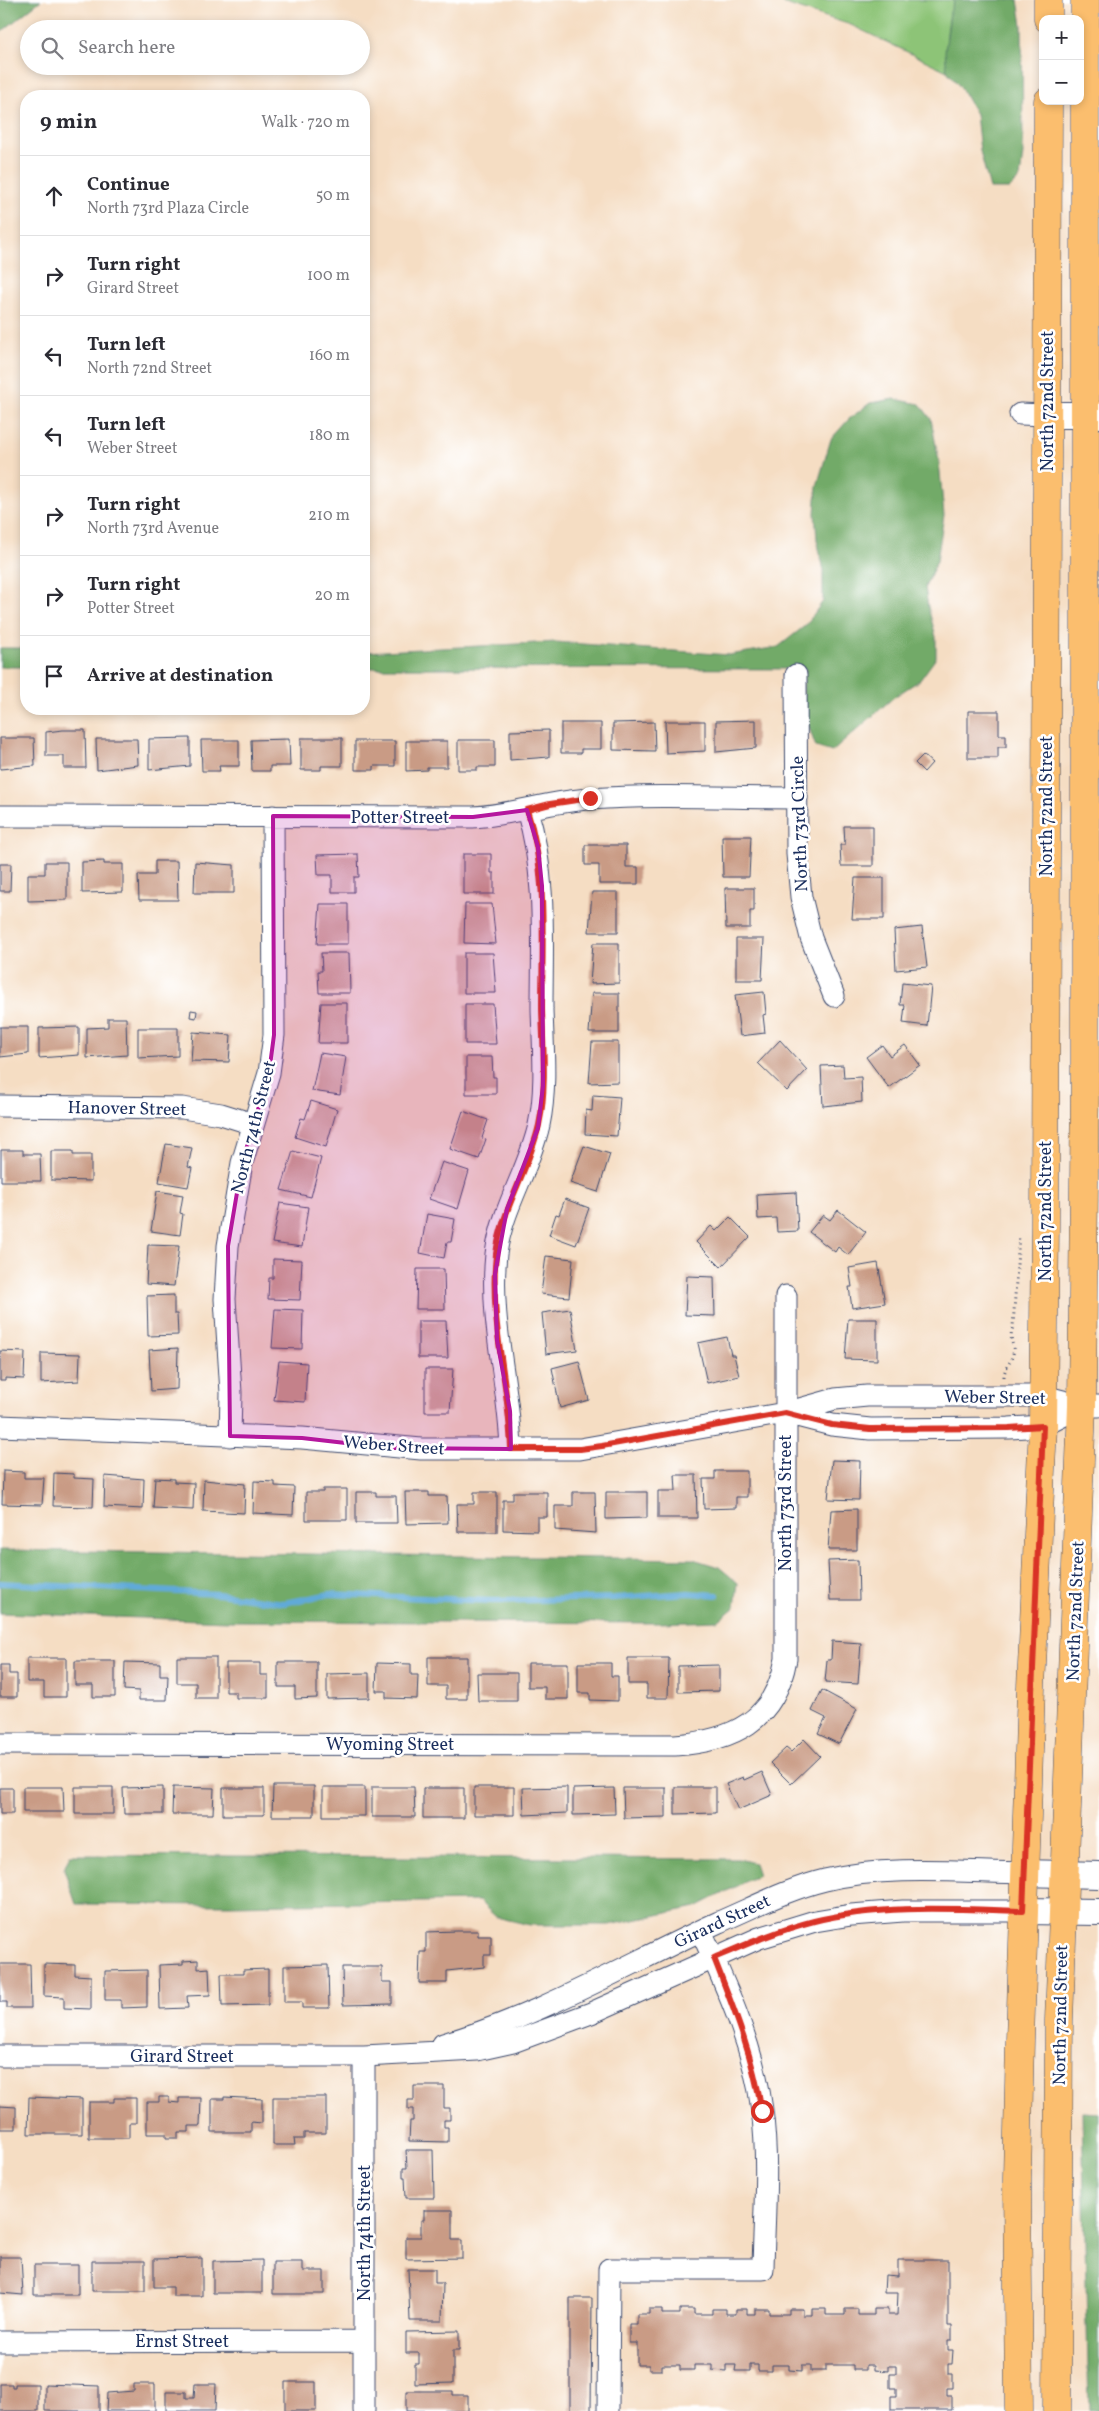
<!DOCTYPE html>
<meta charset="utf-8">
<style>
:root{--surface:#fff;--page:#f2f2f3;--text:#2b2b33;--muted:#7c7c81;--line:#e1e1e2}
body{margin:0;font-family:Vollkorn,serif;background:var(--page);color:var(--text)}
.controls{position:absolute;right:15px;top:15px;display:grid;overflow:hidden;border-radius:10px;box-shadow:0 2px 8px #0003}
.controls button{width:45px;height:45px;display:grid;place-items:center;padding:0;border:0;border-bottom:1px solid var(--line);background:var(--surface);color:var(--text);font:25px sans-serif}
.stop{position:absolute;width:15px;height:15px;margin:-11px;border:4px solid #d93025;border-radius:50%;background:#fff}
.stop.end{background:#d93025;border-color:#fff;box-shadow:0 1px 5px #0008}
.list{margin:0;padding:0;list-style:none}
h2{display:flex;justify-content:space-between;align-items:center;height:65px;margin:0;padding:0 20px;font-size:21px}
h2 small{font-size:16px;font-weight:400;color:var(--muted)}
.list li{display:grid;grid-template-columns:32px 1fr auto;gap:15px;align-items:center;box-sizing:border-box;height:80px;padding:0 20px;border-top:1px solid var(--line)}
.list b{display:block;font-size:19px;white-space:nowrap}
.list p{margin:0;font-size:16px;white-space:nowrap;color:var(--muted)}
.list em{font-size:16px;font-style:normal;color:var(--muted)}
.icon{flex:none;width:28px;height:28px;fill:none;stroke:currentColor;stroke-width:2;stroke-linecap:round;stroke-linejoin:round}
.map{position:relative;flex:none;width:1099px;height:2411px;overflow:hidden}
.search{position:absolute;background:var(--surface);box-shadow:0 2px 8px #0003;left:20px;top:20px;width:350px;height:55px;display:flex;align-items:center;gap:12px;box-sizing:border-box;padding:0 18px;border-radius:28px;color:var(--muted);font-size:19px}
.panel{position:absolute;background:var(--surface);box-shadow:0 2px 8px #0003;left:20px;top:90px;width:350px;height:625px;border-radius:20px}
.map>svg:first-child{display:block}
</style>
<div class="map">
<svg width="1099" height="2411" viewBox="0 0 1099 2411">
<rect width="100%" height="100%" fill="#fff"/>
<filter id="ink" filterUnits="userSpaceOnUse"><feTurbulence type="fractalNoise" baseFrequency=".02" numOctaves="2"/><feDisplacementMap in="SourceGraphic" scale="10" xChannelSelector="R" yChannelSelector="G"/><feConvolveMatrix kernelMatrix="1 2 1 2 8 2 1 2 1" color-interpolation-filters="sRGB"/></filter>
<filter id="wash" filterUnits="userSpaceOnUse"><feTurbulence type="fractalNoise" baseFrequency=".0096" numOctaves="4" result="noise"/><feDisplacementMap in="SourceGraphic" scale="20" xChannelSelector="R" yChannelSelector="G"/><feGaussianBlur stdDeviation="1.12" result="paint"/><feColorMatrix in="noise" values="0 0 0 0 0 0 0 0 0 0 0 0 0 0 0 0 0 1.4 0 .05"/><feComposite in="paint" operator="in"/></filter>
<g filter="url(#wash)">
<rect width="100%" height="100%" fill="#f5ddc3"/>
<path fill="#8dc477" stroke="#547a6a" d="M773 0H955C946 22 945 47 947 71L851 25Z"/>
<path fill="#72aa68" stroke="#466c63" d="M0 0H41L0 33Z
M955 0H1018L1022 25 1023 153 1020 178 1009 189H990L980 151 976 114 961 88 947 71 945 52 950 12Z
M894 399 920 404 931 419 939 462 944 515 937 561 925 587 928 607 936 637V658L920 680 894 697 832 752 816 747C806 721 799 696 806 669L364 668V652L556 642 729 655 778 647 806 625 823 601V566L817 540 815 513 817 486 831 439 849 419 870 403Z
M0 648H26V667H0Z
M0 1550 693 1559 719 1567 738 1583 735 1607 718 1621 659 1623 228 1621 0 1613Z
M70 1855 739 1859 754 1863 758 1875 696 1907 610 1925H530L496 1917 479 1901 231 1905 76 1904 64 1869Z
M1082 2112 1099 2113V2411H1089Z"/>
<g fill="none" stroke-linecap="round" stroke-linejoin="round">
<path stroke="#61aad8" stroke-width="6" d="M0 1583 218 1594 284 1603 330 1594 493 1601 615 1598 688 1593 717 1595"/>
</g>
<g id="blocks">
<path fill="#c99b85" d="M968 711H999V735H1006V747H998V758H968Z
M756 720V748L716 752V721Z
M665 721H705V751L666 753Z
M654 722 655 751 613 750V723Z
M561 723H601V749H581V753H561Z
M63 730H85L86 768H64V756H46V732Z
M549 730V757L510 760V731Z
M0 738H34L35 766 0 769Z
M190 738V766L149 770V739Z
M301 738H342V766H321V770H301Z
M96 739H137L138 765 97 770Z
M289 739 290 766H270V771H252L251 740Z
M201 740H239V766H219L220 771H202Z
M458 740H495V767H477V770H458Z
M355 741H395V766H374V770H355Z
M406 741H447V767H427V770L406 771Z
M923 755 932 763 924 772 915 763Z
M844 826H873V866H841L840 845H845Z
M722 836H751L749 877H723Z
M585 845H626V867H638V884H599V865H585Z
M358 854 359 877H354V892H332V875H318L317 855Z
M463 854H491V873H494V894H463Z
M104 861V864H123V892L82 893V862Z
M155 861H177L178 900H139L138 875H155Z
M45 862H67V900L28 901V874H45Z
M195 862 234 865V893H194Z
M0 864H11L10 891H0Z
M855 878H884V919H852Z
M725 888H754V911H750V928H726Z
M592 892H618V932H589Z
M320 904H348V944H317Z
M465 904H492L496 944 464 943Z
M922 927 927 967 896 970 894 930Z
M736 939H764L762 980H736Z
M593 943H619V983L590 984Z
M321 953H349L350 993H319L318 971H322Z
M464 953H493L496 993H464Z
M902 983 931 986 927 1026 903 1023 905 1005H900Z
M764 992 766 1014 763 1015 765 1033 740 1036 735 995Z
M592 993H619V1033H589Z
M321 1003H347V1043H318Z
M465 1004H493L496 1044H465Z
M191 1010 197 1011 196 1018 190 1017Z
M108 1018H126L127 1055 87 1058V1028L108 1027Z
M0 1027H28V1054L0 1057Z
M79 1027V1055L39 1058V1028Z
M138 1028H178V1056L138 1058Z
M193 1032 231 1035 229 1062 191 1061Z
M780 1040 807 1070 787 1091 758 1063Z
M592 1042H618V1082L589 1083Z
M882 1045 890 1056 905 1045 920 1065 889 1088 866 1057Z
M320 1053 346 1057 340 1095 312 1091Z
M466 1057H492L493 1077H496V1094H466Z
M843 1065 844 1078 861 1077 862 1102 823 1106 821 1066Z
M593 1095 620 1097 617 1136 585 1134 586 1110 592 1111Z
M311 1101 337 1109 326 1147 295 1137 301 1118 305 1119Z
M463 1111 488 1120 482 1138 486 1139 479 1159 450 1149Z
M166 1144 192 1148 188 1167 192 1168 188 1187 159 1182Z
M584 1146 610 1154 598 1192 570 1183Z
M1 1150H23V1154H40L41 1181H1Z
M51 1151H73V1155H91V1181L51 1180Z
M293 1151 321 1158 311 1197 281 1190Z
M442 1162 469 1171 458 1209 429 1199Z
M157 1191 183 1195 180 1213 183 1214 180 1235 151 1231Z
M796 1192 798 1231 777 1232 776 1218 758 1219 757 1194Z
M565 1199 589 1208 576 1245 549 1235 556 1214 559 1215Z
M280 1203 308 1207 302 1247 272 1243Z
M838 1210 866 1232 848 1255 838 1247 835 1252 809 1232 823 1215 830 1220Z
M427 1214 455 1219 451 1242H447L444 1258 420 1253Z
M730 1217 750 1237 721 1267 696 1242 711 1226 716 1231Z
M148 1245 179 1246 174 1286 146 1284Z
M546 1256 573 1259 569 1297 541 1294Z
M273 1259 302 1260 300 1300 268 1299 269 1278H273Z
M878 1263 885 1303 852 1308 849 1287H852L849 1268Z
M417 1269H444L445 1309H416Z
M687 1276 714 1277 715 1316 685 1315Z
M174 1295V1314H177L178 1335 148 1336 147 1296Z
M275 1309 303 1310 302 1349 272 1348Z
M570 1309 577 1350 546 1354 542 1313Z
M848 1319H877V1360L845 1359Z
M418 1321H446L448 1358H418Z
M727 1337 731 1355H734L739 1376 707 1383 698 1343Z
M178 1348 177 1389 151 1391 149 1350Z
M0 1351 25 1352 24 1379 5 1378V1381H0Z
M41 1353 80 1354 79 1381 41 1383Z
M279 1361 307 1363 305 1402 274 1400Z
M579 1361 589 1400 560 1408 552 1368Z
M425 1369H453L450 1412H425Z
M832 1460 860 1461 859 1500 828 1499Z
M3 1471 24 1472V1478H44L42 1505 2 1504Z
M715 1471H747V1497H736V1508L704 1509 703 1479H715Z
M54 1473 74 1474V1478L94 1479 93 1507 53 1506Z
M675 1475H696L697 1518H658V1491H676Z
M105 1476 144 1479 143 1509 104 1507Z
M155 1478 174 1479V1482L194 1483 193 1510 153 1508Z
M204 1480 245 1484 244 1513 203 1511Z
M254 1481 275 1482V1486L294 1487 293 1515 253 1513Z
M323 1489H347V1520H306V1492H323Z
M356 1492H376V1496H396L397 1523H356Z
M405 1492H429V1496H447L448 1523 406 1524Z
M474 1492H497V1532H458L457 1504H474Z
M513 1492H547V1517H537V1531L503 1530V1500H513Z
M573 1492H595L596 1533 555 1530V1506H573Z
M606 1492H647V1518L606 1519Z
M857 1509V1550H828L831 1510Z
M858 1560 859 1600H830L828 1561Z
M832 1641 861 1643 858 1684 825 1682 827 1660H831Z
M177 1657H216V1698H196V1683H177Z
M428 1657H467V1699H446V1686H428Z
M27 1658H66V1697H44V1682H27Z
M628 1658H669L668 1698H647V1684H628Z
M75 1661H115V1697H93V1685H75Z
M125 1662 160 1663V1675H168L167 1700H139V1691L124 1690Z
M278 1662H317V1698L295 1699V1687H278Z
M226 1663H260V1675H268V1698H236V1692H226Z
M377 1663 411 1664V1675H418L417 1699 386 1698V1691H376Z
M528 1663H568V1699H545V1687H528Z
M578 1663H611V1676H618V1701L590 1700V1693H578Z
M0 1665H9V1674H17V1697H0Z
M719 1665V1691L678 1692V1666Z
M369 1673V1698L327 1699V1674Z
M477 1673H517V1701H478Z
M822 1690 857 1709 839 1744 818 1734 826 1718 812 1711Z
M804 1739 820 1756 791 1784 770 1763 786 1748 791 1752Z
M762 1772 772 1795 738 1810 726 1784 743 1777 744 1780Z
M273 1786H314V1816H272Z
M23 1787H63L64 1812H23Z
M75 1787H113V1814H75Z
M163 1787V1814H124L123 1788Z
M173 1787 214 1788 213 1814H172Z
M323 1787H365V1816H323Z
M372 1787H414L415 1817H372Z
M474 1787H514V1815H474Z
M567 1787V1813L524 1815 523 1788Z
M675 1787H716V1813L675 1814Z
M0 1788H13V1814H0Z
M223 1788H264V1815H223Z
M423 1788H464V1818H423Z
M614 1788 615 1814 573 1815V1789Z
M623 1788H666V1817L624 1818Z
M457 1931H478V1936H491V1955H484V1967L447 1971V1983H419L420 1952H426V1932Z
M198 1960V1969L209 1968 210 1995 187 1996 188 2008 160 2009 159 1965 183 1964V1961Z
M0 1964H30L31 2008H7V2002H0Z
M44 1964 75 1965V1975L91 1976V2009L64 2008V1997L44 1996Z
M328 1965 329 2008H302V2002H284V1966Z
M342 1967H382V1982H392V2004L343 2005Z
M268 1969V2005L222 2006 221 1974H243V1970Z
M147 1970V2007L121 2008V2000H105V1971Z
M414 2086H444V2108H450V2120H444V2127H448V2142L409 2141 410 2121H413V2109H408V2100H414Z
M29 2097 82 2099V2134H28Z
M159 2097H169V2102L179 2103V2098H201L200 2126H189V2132H178V2138H166V2134H147V2102H159Z
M224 2097 262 2099V2123L251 2122V2132H212V2099H224Z
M273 2097H326V2133H304V2139H294L295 2145H273Z
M114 2098H136V2123H129V2138H89V2102H114Z
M0 2106 16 2107V2129H0Z
M406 2150H433L434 2198H406L405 2177H403V2168H407Z
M424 2210H452V2240H462V2258L406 2259V2237H421V2220H424Z
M0 2257H21L23 2295 0 2293Z
M202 2258V2296H173V2287H154V2259Z
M262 2260V2293H213V2261Z
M898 2260H948V2326H952V2340H948V2350H953L952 2364H948V2374H952V2388H947V2396H952V2410H891V2396H896V2388H890V2374H896V2366H888V2371L874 2370V2365H866V2370H853V2365H826V2371H811V2365H802V2371L789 2370V2365H772V2371H758V2365H750V2371H735L736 2365H726V2371L712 2370V2365H694V2370H680V2365H662V2370H649V2365H637V2343H629V2324H637V2314H649V2309H662V2314H680V2309H694V2314H712V2309H726V2314H736V2309H747V2314H755V2309H769V2314H789V2309H803V2315H812V2309H826V2315H845V2309H858V2315H874V2309H888V2315H897L898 2293H884L885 2275 898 2276Z
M92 2261H145V2291H92Z
M273 2262H303V2271H324V2294H273Z
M34 2265H78V2295H34Z
M408 2269H435V2283H443L442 2321H410Z
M570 2298H592L591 2411H570Z
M459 2331V2350H453V2383L415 2384V2364H419V2353H406V2332Z
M285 2382H316V2411H285Z
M0 2384H12V2387H15V2384H38V2411H0Z
M45 2384 99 2386V2411H45Z
M134 2384H155V2411H106L107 2393 134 2391Z
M195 2384H216L215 2411H166V2392H186V2398H194Z
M406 2391H453V2395H468V2411H406Z"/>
</g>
</g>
<g filter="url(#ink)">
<use href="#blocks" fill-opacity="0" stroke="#3c496d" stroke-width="1"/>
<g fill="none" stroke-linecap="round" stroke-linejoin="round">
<defs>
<path id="minor" d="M1020 414 1047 415
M796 675 797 854 801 897 811 938 834 996
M0 816 473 817C513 815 550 801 590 799 659 794 729 798 797 798
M0 1106 182 1108 221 1114 253 1124
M786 1413 832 1425 870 1429 1009 1428 1043 1426 1082 1406
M0 1426 302 1438 421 1449H580L785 1413 835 1399 867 1396H1043L1082 1406H1099
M230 1436 231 1393 225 1299 228 1246 242 1163 269 1073 274 1035 273 816
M511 1449C509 1383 489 1320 496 1254 502 1208 529 1170 539 1125 547 1088 543 1047 542 1009 542 942 547 875 527 810
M0 1744 675 1745C733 1741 775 1721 786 1659V1296
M443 2044C538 2017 629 1963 719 1922 754 1907 788 1889 825 1880 889 1865 959 1872 1024 1873
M0 2056H364L477 2050 513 2042 591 2013 759 1938 815 1921 851 1915 903 1911H1023
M364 2056V2411
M0 2342 364 2341
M608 2411 609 2269H763C764 2217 769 2162 762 2110 754 2047 727 1988 701 1931"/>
<path id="tertiary" d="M1047 415H1099
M1024 1873 1099 1875
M1023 1911 1099 1912"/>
<path id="primary" d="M1048 19V0
M1019 2411 1017 2178 1020 2040 1031 1687 1043 1426 1045 1225 1048 101
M1057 2411 1059 2020 1082 1406 1085 1070V0"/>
</defs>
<use href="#minor" stroke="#3c496d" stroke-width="23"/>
<use href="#tertiary" stroke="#3c496d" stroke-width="28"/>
<use href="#primary" stroke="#3c496d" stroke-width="29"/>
<path stroke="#3c496d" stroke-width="3" stroke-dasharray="1 4" stroke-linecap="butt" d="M1004 1377C1004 1368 1011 1363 1013 1354 1015 1344 1008 1340 1013 1327L1019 1235"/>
<use href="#minor" stroke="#fff" stroke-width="21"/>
<use href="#tertiary" stroke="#fff" stroke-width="26"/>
<use href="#primary" stroke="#fbbe6e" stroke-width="28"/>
</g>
</g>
<g fill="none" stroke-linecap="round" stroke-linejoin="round" filter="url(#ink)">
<path stroke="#d93025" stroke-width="6" d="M590 798 550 804 527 810C548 874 542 942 542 1009 543 1047 547 1088 539 1125 529 1170 502 1208 496 1254 489 1320 509 1383 511 1449H580L602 1446 785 1413 832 1425 870 1429 1009 1428 1043 1426 1023 1911C955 1909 881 1904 814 1921 779 1930 747 1944 714 1958 735 2012 752 2054 762 2111"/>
</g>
<path fill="#b5179e" fill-opacity="0.2" stroke="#b5179e" stroke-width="4" stroke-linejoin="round" d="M527 810 538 847 542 886 543 1086 538 1128 507 1209 495 1274 497 1340 510 1411 511 1449 389 1448 302 1438 230 1436 228 1246 242 1163 269 1073 274 1035 273 816 473 817Z"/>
<g text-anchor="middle" stroke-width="5" stroke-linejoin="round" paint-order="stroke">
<g font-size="18" fill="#1b2f5e" stroke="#fff">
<text transform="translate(1047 401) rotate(-90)" y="6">North 72nd Street</text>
<text transform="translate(1046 806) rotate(-90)" y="6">North 72nd Street</text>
<text x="400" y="823">Potter Street</text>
<text transform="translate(799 824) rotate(-92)" y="6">North 73rd Circle</text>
<text transform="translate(127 1108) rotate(1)" y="6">Hanover Street</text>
<text transform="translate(253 1127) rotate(-76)" y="6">North 74th Street</text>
<text transform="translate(1045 1211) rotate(-90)" y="6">North 72nd Street</text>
<text transform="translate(995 1397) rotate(1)" y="6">Weber Street</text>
<text transform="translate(394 1445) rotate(4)" y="6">Weber Street</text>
<text transform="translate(785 1503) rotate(-90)" y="6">North 73rd Street</text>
<text transform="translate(1075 1611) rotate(-88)" y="6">North 72nd Street</text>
<text x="390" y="1750">Wyoming Street</text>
<text transform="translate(722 1921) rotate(-25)" y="6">Girard Street</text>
<text transform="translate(1060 2015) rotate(-89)" y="6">North 72nd Street</text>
<text x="182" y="2062">Girard Street</text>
<text transform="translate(364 2233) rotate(-90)" y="6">North 74th Street</text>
<text x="182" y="2347">Ernst Street</text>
</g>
</g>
</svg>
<div class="controls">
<button>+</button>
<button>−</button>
</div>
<div class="stop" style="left:762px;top:2111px"></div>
<div class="stop end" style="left:590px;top:798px"></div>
<div class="search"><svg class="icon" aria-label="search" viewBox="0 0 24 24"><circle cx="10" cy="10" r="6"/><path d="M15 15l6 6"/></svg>Search here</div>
<section class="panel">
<h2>9 min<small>Walk · 720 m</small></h2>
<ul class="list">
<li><svg class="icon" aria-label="ahead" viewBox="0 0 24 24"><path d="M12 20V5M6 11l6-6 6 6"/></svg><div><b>Continue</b><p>North 73rd Plaza Circle</p></div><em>50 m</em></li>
<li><svg class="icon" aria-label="right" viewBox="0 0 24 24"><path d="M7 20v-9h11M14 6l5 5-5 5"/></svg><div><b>Turn right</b><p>Girard Street</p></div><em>100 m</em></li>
<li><svg class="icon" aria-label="left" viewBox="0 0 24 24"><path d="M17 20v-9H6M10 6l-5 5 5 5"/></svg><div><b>Turn left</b><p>North 72nd Street</p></div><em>160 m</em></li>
<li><svg class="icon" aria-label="left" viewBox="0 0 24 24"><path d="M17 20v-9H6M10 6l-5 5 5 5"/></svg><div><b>Turn left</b><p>Weber Street</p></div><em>180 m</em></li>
<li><svg class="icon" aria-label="right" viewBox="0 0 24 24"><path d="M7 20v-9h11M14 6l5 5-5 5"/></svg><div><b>Turn right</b><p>North 73rd Avenue</p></div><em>210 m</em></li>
<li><svg class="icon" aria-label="right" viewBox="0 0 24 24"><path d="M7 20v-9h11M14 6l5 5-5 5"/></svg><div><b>Turn right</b><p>Potter Street</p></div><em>20 m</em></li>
<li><svg class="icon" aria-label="arrive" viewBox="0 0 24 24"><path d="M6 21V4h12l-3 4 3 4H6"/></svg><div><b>Arrive at destination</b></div></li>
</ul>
</section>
</div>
